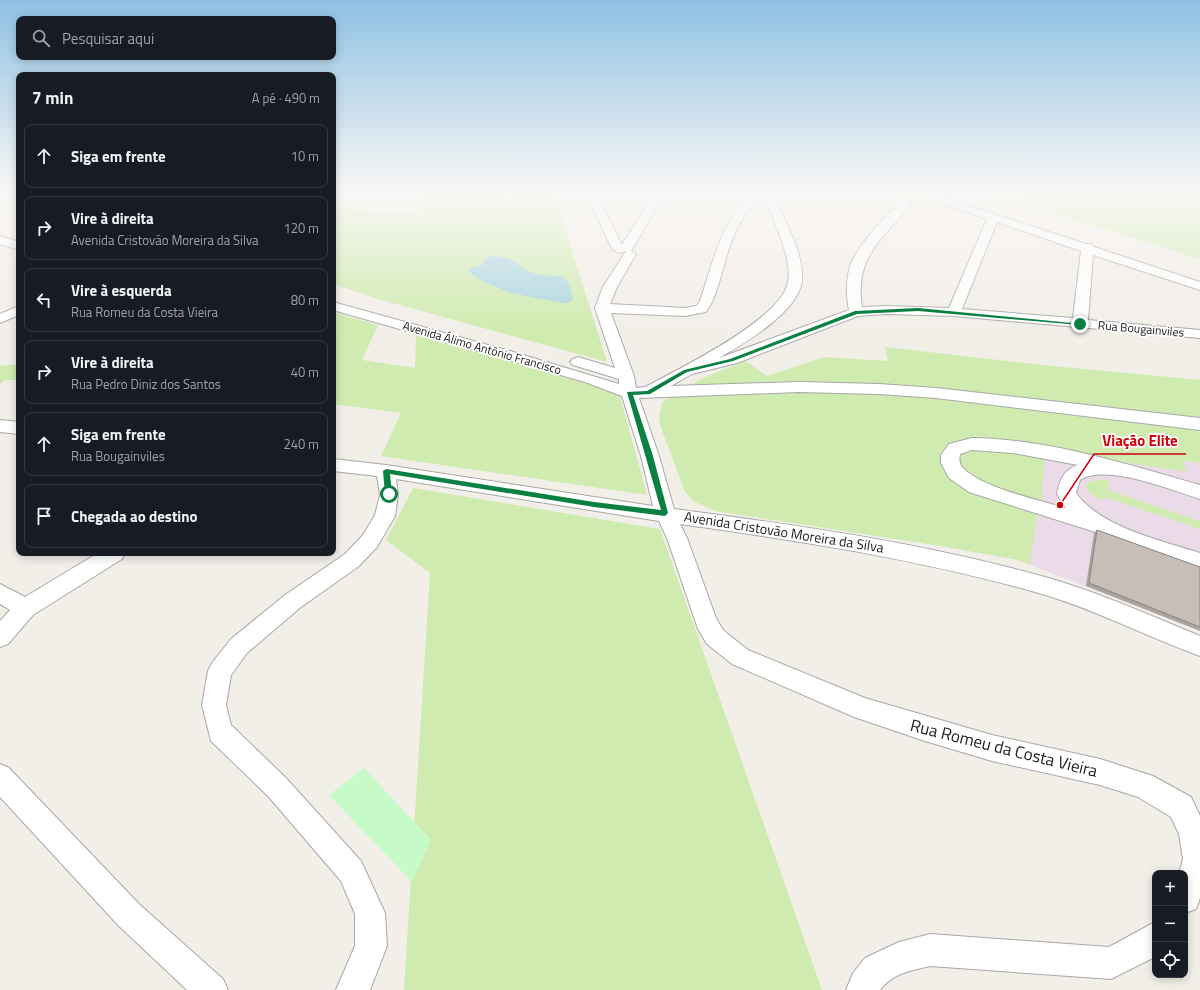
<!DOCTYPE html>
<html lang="pt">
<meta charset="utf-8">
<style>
:root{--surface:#171b24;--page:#242831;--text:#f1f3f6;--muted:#9ea1a6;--line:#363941}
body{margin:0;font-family:"Titillium Web",sans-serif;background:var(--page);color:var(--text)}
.controls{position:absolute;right:12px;bottom:12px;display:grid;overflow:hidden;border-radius:8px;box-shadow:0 2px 10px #0003}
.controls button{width:36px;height:36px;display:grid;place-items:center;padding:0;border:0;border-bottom:1px solid var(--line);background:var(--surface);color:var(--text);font:20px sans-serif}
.stop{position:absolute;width:12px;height:12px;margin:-9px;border:3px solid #0b8043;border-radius:50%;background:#fff}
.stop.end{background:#0b8043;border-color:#fff;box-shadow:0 1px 4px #0008}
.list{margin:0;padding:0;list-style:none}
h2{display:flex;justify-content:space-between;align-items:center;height:52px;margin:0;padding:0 16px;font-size:17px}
h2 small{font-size:13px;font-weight:400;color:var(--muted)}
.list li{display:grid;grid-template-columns:26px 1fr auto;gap:12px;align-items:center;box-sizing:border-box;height:64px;margin:0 8px 8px;padding:0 8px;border:1px solid var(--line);border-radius:8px}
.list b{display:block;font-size:15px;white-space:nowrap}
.list p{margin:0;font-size:13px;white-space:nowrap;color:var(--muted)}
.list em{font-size:13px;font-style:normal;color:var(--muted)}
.icon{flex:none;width:22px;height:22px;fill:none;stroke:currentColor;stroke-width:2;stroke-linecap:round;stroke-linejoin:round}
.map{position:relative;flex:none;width:1200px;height:990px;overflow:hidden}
.search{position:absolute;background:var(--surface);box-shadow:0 2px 10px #0003;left:16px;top:16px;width:320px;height:44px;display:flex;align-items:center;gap:10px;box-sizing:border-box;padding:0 14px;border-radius:8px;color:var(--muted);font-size:15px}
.panel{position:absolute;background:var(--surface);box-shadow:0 2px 10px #0003;left:16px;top:72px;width:320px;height:484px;border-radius:8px}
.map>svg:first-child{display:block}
</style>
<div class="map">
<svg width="1200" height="990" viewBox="0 0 1200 990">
<rect width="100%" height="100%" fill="#f2eee8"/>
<path fill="#ebdae8" d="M878 424 1200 463V631L1018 560 941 546Z"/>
<path fill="#cfebaf" d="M421 193H554L607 362 378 299 333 284V208L419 214Z
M990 193H1200V259Z
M333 312 378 325 362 360 415 368 416 335 619 393 647 495 381 456 401 413 333 404Z
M885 347 1042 365 1200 380V463L1183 461 1187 472 980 440 943 463 1037 513 1030 565 1018 560 941 546 715 511 693 501 685 492 660 425 659 417 662 403 669 397 707 376 746 361 767 376 824 357 888 361Z
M19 364V380H5L0 384V366Z
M965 450 1044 455 1042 502 978 483 965 476 956 456Z
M1103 479 1109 480 1108 490 1200 521V529L1105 497V501C1097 498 1088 494 1086 486L1088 482Z
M413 488 660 529 822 990H404L430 573 386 540Z"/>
<path fill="#c7fac9" d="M894 193H925L926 197C918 203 901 201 894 193Z
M364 768 431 840 412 882 329 795Z"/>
<path fill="#a9d5df" d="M491 256 508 258 520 265 523 269 539 275 563 276 568 282 573 299 569 303H562L511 293 482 281 469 272 470 268 483 264 482 261Z"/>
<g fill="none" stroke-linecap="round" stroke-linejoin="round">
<defs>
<path id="minor" d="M378 193H390L385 196 379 195Z
M586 193H596L622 245 655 193H665L631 251 636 254 617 287 610 304 685 308 696 306 700 301C713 262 721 222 752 193H772C783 217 808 260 801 286 792 316 744 343 719 358L849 310C846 296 846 280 850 266 857 246 887 215 902 200L906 199 912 202C884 240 854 254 862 307L887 306 949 308 987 219 926 198 924 196 929 193 1086 244H1092L1094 247 1200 282V290L1093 255 1088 320 1200 330V338L954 316 887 314 858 316 737 363 692 374 671 386 799 382 879 384 936 388 1200 418V430L936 398 879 394 799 392 639 398 659 456 674 509C798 525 923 543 1045 577 1098 592 1149 615 1200 636V656C1147 637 1097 610 1042 594 924 560 802 541 680 524L687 538 716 618 723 630 748 650 865 698 992 735 1100 759 1153 776 1191 797 1200 816V898L1196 909 1185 913V873H1179L1183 859 1179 834 1171 817 1138 797 1100 785 992 761 925 741 854 717 732 664 707 644 698 629 667 538 659 521 396 479 398 495 395 516 377 547 359 566 301 607 247 653 231 675 226 705 231 725 286 778 361 861 385 913 387 946 370 990H336L355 946V914L341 881 268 796 211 741 202 705 208 671 212 663 231 639 285 595 345 554 363 535 375 515 380 495 377 476 333 471V459L386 465 653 506 641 456 622 396 585 382 333 310V302L510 351 619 384V379L573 365 570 362 573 359 578 357 615 368 595 308 603 287 626 251 618 253 612 249ZM762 195C769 204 775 224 780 236 785 250 792 271 787 286 775 322 679 369 645 387L636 388 634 376 611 313 685 316 706 312C716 298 719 282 724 266 731 238 741 215 762 195ZM997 222 1081 251 1073 318 962 309Z
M0 236 19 242V250L0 244Z
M19 306V315L0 323V314Z
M0 420 19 422V434L0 432Z
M972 438C1049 439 1126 464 1200 485V499C1171 490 1106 463 1080 480L1076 493C1100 527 1162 541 1200 553V569L1135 547 1108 536 969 492 949 478 941 463V455L949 444ZM972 450 1013 453 1078 465C1063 470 1060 480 1057 494L1066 508C1039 500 982 488 963 468 959 464 959 459 960 454Z
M98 553H125L122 559 33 615 8 644 0 647V621L10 610 0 604V584L25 597Z
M0 764 9 768 139 904 223 979 228 990H187L118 925 0 797Z
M1155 922V957L1111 979 930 966C910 971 893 973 880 990H846L853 973 865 958 899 942 930 934 1109 947Z"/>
</defs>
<use href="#minor" stroke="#a8a8a8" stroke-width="2"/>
<use href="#minor" fill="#fff" fill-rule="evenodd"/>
</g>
<path fill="#aba39d" d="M1097 530 1200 567V631L1086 586 1094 533Z"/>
<path fill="#c7beb7" stroke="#8b8580" d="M1097 530 1200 567V627L1089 583Z"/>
<linearGradient id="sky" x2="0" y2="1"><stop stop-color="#8fc1e4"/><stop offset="0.58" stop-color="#f9f7f5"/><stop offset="1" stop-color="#f9f7f5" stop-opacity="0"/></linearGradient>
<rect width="1200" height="332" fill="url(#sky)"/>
<path fill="#0b8043" d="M918 308 1082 324 1080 325 918 311 857 314 733 361 687 372 650 394 633 395 653 456 668 513 665 516 594 507 390 474 392 494 389 497 385 494 383 471 386 469 594 502 661 510 627 392 647 391 684 370 730 359 855 311Z"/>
<g text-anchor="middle" stroke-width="3.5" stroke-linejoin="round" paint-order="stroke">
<g font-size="12" fill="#212121" stroke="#fff">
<text transform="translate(1141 329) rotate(5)" y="4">Rua Bougainviles</text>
<text transform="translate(482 348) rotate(16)" y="4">Avenida Álimo Antônio Francisco</text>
</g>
<g font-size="14" fill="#212121" stroke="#fff">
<text transform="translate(784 532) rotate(9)" y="5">Avenida Cristovão Moreira da Silva</text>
</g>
<g font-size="17" fill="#212121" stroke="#fff">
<text transform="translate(1004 748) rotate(14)" y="6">Rua Romeu da Costa Vieira</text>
</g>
</g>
<path fill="none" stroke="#d30008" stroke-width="1.5" d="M1060 505L1094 454H1186"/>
<circle fill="#d30008" stroke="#fff" stroke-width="1.5" cx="1060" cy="505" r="4"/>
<g font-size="15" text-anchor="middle" font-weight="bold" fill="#d30008" stroke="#fff" stroke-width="3.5" stroke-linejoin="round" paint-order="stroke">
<text x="1140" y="446">Viação Elite</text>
</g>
</svg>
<div class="controls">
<button>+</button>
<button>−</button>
<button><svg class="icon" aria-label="locate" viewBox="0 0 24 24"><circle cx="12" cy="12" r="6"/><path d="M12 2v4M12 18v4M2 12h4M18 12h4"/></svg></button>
</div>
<div class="stop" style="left:389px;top:494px"></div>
<div class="stop end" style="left:1080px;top:324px"></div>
<div class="search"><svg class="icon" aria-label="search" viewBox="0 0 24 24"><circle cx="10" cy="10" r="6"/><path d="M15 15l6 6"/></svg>Pesquisar aqui</div>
<section class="panel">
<h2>7 min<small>A pé · 490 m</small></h2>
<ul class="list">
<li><svg class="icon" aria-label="ahead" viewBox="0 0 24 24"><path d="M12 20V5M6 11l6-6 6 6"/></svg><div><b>Siga em frente</b></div><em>10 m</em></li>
<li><svg class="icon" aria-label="right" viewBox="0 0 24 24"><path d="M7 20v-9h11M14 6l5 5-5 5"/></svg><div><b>Vire à direita</b><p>Avenida Cristovão Moreira da Silva</p></div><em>120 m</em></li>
<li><svg class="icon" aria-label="left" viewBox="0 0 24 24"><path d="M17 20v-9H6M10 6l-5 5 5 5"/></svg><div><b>Vire à esquerda</b><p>Rua Romeu da Costa Vieira</p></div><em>80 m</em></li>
<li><svg class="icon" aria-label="right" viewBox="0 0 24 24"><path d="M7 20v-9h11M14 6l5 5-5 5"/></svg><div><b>Vire à direita</b><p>Rua Pedro Diniz dos Santos</p></div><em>40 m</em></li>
<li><svg class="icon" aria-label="ahead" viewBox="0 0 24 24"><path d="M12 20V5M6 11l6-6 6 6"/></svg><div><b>Siga em frente</b><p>Rua Bougainviles</p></div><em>240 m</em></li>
<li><svg class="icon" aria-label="arrive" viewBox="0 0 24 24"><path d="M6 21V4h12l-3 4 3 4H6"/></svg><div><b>Chegada ao destino</b></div></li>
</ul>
</section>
</div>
